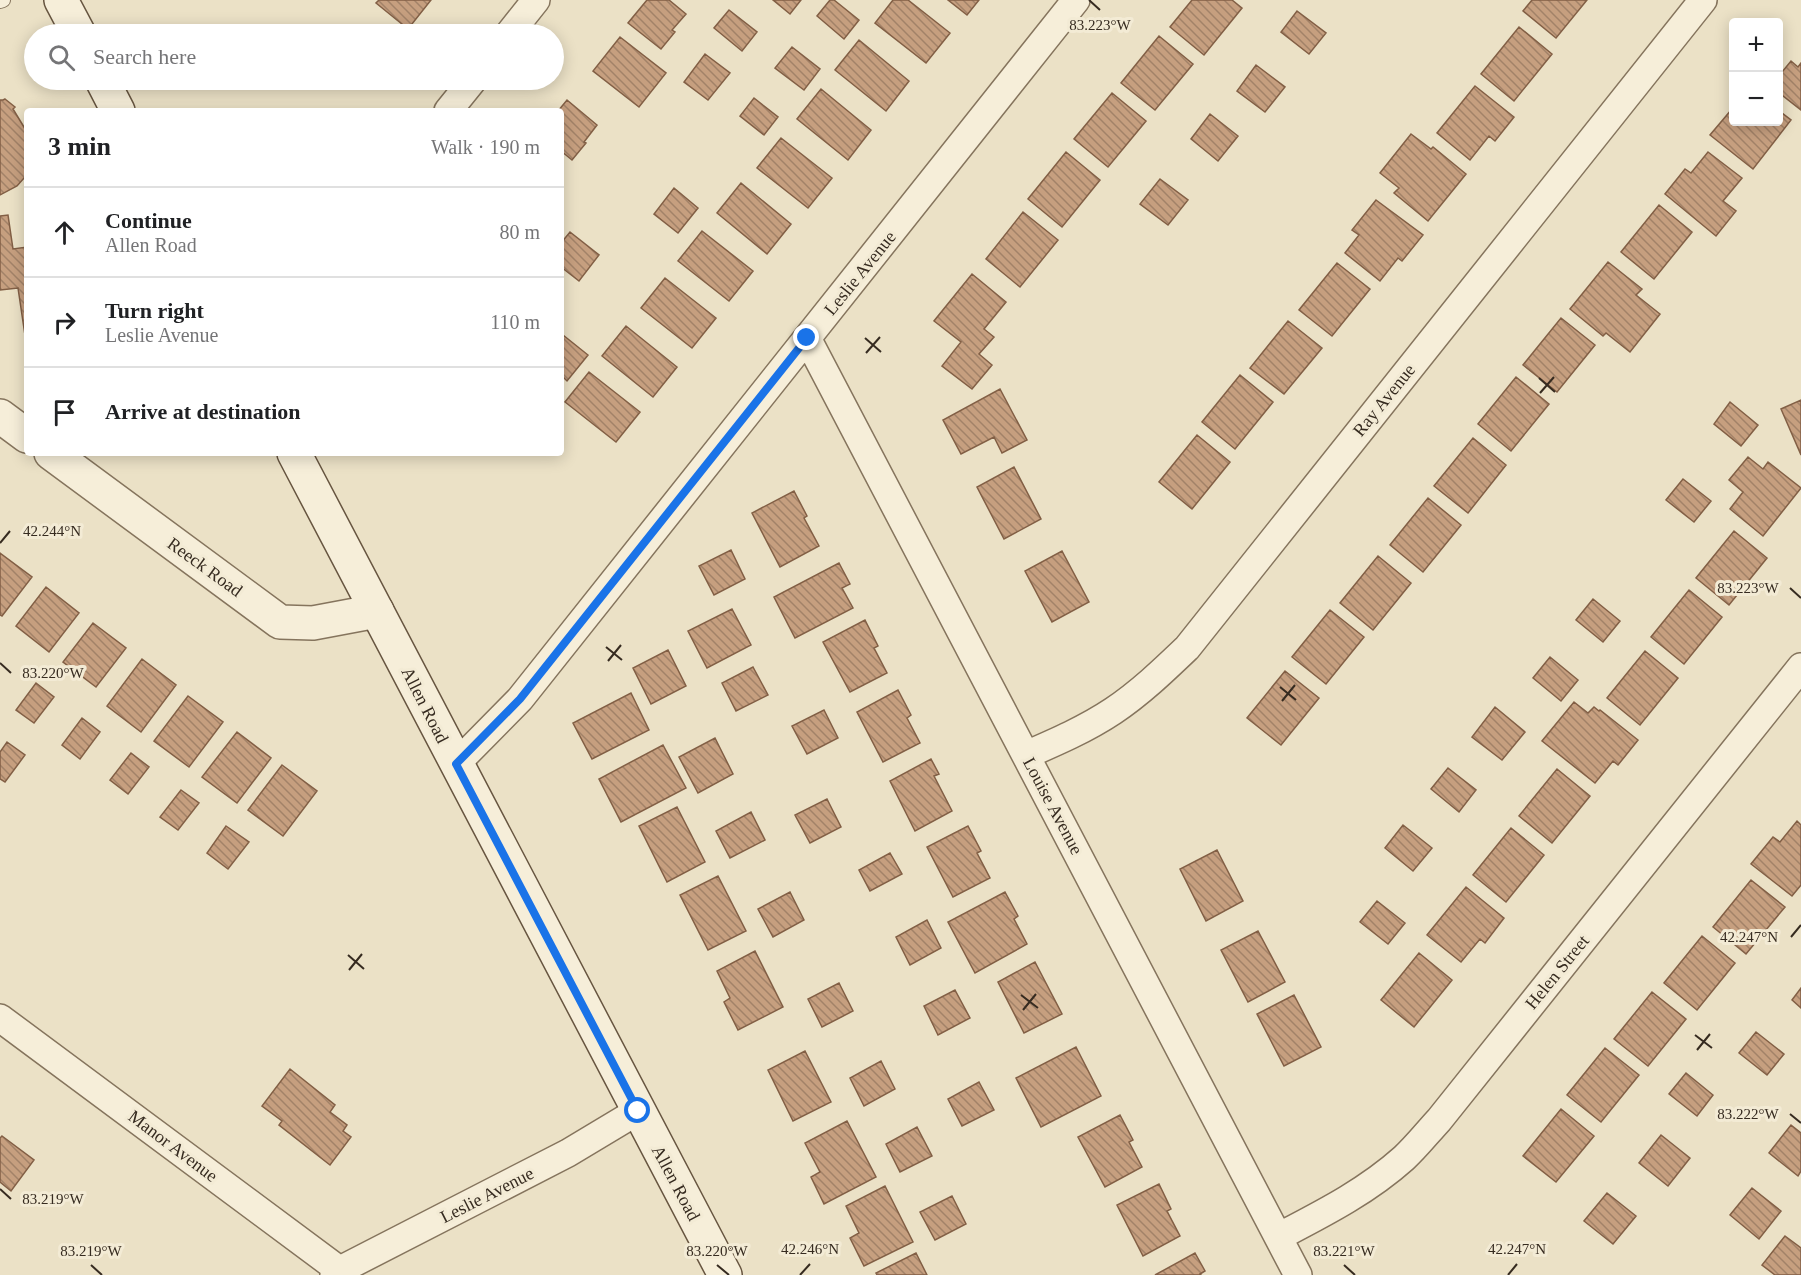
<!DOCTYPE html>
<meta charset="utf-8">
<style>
:root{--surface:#fff;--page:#f6f6f6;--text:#202124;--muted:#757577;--line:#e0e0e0}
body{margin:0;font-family:Georgia,serif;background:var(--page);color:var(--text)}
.controls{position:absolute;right:18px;top:18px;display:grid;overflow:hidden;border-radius:6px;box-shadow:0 3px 15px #0003}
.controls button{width:54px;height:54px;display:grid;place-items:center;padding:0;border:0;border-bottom:2px solid var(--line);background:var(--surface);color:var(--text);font:30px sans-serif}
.stop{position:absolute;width:18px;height:18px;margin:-14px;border:4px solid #1a73e8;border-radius:50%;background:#fff}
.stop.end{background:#1a73e8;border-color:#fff;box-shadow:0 2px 6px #0008}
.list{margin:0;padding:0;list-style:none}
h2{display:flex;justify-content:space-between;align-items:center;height:78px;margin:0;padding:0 24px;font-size:26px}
h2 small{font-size:20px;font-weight:400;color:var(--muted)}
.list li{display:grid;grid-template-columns:39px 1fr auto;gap:18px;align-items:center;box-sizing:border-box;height:90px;padding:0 24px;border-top:2px solid var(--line)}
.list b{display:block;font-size:22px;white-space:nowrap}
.list p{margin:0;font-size:20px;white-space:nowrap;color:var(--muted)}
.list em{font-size:20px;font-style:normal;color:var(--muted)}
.icon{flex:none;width:33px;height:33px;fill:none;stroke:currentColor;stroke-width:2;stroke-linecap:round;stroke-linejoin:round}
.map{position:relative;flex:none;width:1801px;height:1275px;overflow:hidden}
.search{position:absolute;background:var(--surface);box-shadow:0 3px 15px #0003;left:24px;top:24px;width:540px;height:66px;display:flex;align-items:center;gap:15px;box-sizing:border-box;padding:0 21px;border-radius:33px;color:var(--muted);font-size:22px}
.panel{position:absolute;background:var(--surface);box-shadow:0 3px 15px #0003;left:24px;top:108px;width:540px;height:348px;border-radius:6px}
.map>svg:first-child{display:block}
</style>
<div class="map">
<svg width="1801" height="1275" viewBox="0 0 1801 1275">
<defs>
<pattern id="building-back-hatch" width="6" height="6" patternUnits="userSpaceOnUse" patternTransform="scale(1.5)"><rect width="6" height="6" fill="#c69f7f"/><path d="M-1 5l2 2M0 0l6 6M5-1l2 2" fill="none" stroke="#a28268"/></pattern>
</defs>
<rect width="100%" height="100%" fill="#ebe1c6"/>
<path fill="url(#building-back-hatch)" stroke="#825f45" stroke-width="1.5" d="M379 0H431L408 29 376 3Z
M647 0H669L686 14 672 30 675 32 661 49 628 23Z
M773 0H801L790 14Z
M830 0H834L859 20 844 39 817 16Z
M893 0H908L950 33 926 63 875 23Z
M948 0H979L967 15Z
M1192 0H1232L1242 8 1204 55 1170 27Z
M1532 0H1587L1556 38 1523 11Z
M729 10 757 32 742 51 714 28Z
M1297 11 1326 33 1309 54 1281 32Z
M1519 27 1552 54 1514 101 1481 74Z
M1159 36 1193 64 1155 110 1121 83Z
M620 37 666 73 639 107 593 71Z
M859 40 909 81 886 111 835 70Z
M792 47 820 69 804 90 775 68Z
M705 54 730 73 708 100 684 82Z
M1791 61 1798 67 1801 63V110L1778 92V77Z
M1256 65 1285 87 1265 112 1237 91Z
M1475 86 1514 117 1495 141 1489 136 1470 160 1437 133Z
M821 89 871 130 848 160 797 119Z
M1112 93 1146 121 1108 167 1074 139Z
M754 98 778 117 764 135 740 116Z
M5 99 15 107 13 109 27 132V163L25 177 17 186 0 195V100H3Z
M567 100 597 125 584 142 586 143 572 160 561 151V111H558Z
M1732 109 1734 110V122H1778V110L1791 120 1753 169 1710 135Z
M1210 114 1238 136 1218 161 1191 139Z
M1411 134 1431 149 1433 147 1466 174 1428 221 1394 193 1399 188 1380 173Z
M781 138 832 178 808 208 757 168Z
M1066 152 1100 180 1062 227 1028 199Z
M1708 152 1742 178 1723 201 1736 211 1716 236 1665 194 1685 169 1691 173Z
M1160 179 1188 200 1168 225 1140 204Z
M741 183 791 224 767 254 717 213Z
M674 188 698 208 678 233 654 214Z
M1376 200 1423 235 1402 261 1398 258 1380 281 1345 253 1359 235 1352 230Z
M1659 205 1692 232 1654 279 1621 252Z
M1023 212 1058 240 1020 287 986 259Z
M8 215 13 249 27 247V349L18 288 0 290V216Z
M702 231 753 271 729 301 678 261Z
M570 232 599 255 579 281 561 267V243Z
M1608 262 1642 289 1636 295 1660 314 1630 352 1606 333 1603 336 1570 309Z
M1337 263 1370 289 1332 336 1299 310Z
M972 274 1006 302 984 329 994 337 979 354 992 365 972 389 942 366 961 342 934 321Z
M665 278 716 318 692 348 641 308Z
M1561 318 1595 345 1557 392 1523 365Z
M1288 321 1322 348 1284 394 1250 368Z
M626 326 677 367 653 397 602 356Z
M563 335 588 355 567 381 561 375V338Z
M589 372 640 412 616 442 565 402Z
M1240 375 1273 402 1235 449 1202 422Z
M1516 377 1549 404 1511 451 1478 424Z
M1000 389 1027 440 1002 453 994 437 961 454 943 420Z
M1801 400V455L1781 409Z
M1730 402 1758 425 1741 446 1714 424Z
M1197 435 1230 462 1192 509 1159 482Z
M1473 438 1506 465 1468 513 1434 486Z
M1748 457 1763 469 1768 462 1801 488 1763 536 1730 509 1743 492 1729 480Z
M1014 467 1041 519 1004 539 977 487Z
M1683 479 1711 501 1694 522 1666 500Z
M794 491 807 516 804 518 819 546 780 567 752 513Z
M1428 498 1461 525 1423 572 1390 545Z
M1734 531 1767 558 1729 605 1696 578Z
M731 550 745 579 714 595 699 566Z
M1062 551 1089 602 1052 622 1025 571Z
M0 553 32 577 2 616 0 615Z
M1378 556 1411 583 1373 630 1340 603Z
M839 563 850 584 842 588 853 608 795 638 774 597Z
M46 587 79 613 49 652 16 626Z
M1689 590 1722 617 1684 664 1651 637Z
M1593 599 1620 621 1603 642 1576 620Z
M732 609 751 645 707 668 688 631Z
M1330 610 1364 637 1326 684 1292 657Z
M865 620 878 646 874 648 887 673 850 692 823 642Z
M93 623 126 648 96 687 63 662Z
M668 650 686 686 651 704 633 668Z
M1645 651 1678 678 1640 725 1607 698Z
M1550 657 1578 680 1561 701 1533 678Z
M142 659 176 685 141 732 107 706Z
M753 667 768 695 736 711 722 683Z
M1285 671 1319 698 1281 745 1247 718Z
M36 683 54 697 34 723 16 710Z
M898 690 911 715 907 718 920 743 883 762 857 712Z
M631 693 649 730 592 759 573 723Z
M188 696 223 722 189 767 154 741Z
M1574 702 1588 713 1594 707 1599 711 1600 710 1638 740 1618 765 1613 761 1595 783 1542 741Z
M1495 707 1525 732 1502 760 1472 737Z
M824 710 838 738 807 754 792 726Z
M82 718 100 732 80 759 62 745Z
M237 732 271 758 237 803 202 777Z
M715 738 733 774 698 793 679 757Z
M7 742 25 755 5 782 0 779V752Z
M663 745 686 788 621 822 599 779Z
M131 753 149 767 128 794 110 780Z
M931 759 939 774 934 776 952 811 915 831 890 781Z
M282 765 317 791 283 836 248 810Z
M1448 768 1476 790 1459 812 1431 789Z
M1557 769 1590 796 1552 843 1519 816Z
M181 790 199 803 178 830 160 817Z
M827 799 841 827 810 843 795 815Z
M677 807 705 862 667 882 639 826Z
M751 812 765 840 730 858 716 831Z
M1797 821 1801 825V885L1792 896 1751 864 1773 837 1780 842Z
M1403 825 1432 848 1413 871 1385 848Z
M226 826 249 842 228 869 207 853Z
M968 826 981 851 977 853 990 878 953 897 927 847Z
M1511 828 1544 855 1506 902 1473 875Z
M1217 850 1243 901 1206 921 1180 869Z
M890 853 902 874 870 891 859 870Z
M718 876 746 931 708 950 680 895Z
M1751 880 1785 907 1746 954 1713 927Z
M1466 887 1504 918 1485 943 1480 939 1461 962 1427 935Z
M790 892 804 920 773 937 758 909Z
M1005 892 1018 916 1014 919 1027 944 975 973 948 922Z
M1377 901 1405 923 1388 944 1360 922Z
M927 920 941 948 910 965 896 937Z
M1258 931 1285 982 1248 1002 1221 950Z
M1702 936 1735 963 1697 1010 1664 983Z
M755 951 783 1007 738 1030 724 1002 730 998 717 971Z
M1419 953 1452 980 1414 1027 1381 1000Z
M1035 962 1062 1014 1024 1033 998 982Z
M839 983 853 1011 822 1027 808 999Z
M1801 988V1008L1792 1000Z
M955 990 970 1018 938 1035 924 1006Z
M1652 992 1686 1019 1648 1066 1614 1039Z
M1294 995 1321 1047 1284 1066 1257 1014Z
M1756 1032 1784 1054 1767 1075 1739 1053Z
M1076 1047 1101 1096 1041 1127 1016 1078Z
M1605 1048 1639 1075 1601 1122 1567 1095Z
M805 1051 831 1102 793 1121 768 1070Z
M881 1061 895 1089 864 1106 850 1078Z
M290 1069 335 1105 330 1112 347 1125 343 1131 351 1137 330 1165 279 1125 282 1121 262 1106Z
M1686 1073 1713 1095 1697 1116 1669 1094Z
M979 1082 994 1110 962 1126 948 1099Z
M1561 1109 1594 1136 1556 1182 1523 1156Z
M1120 1115 1133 1140 1129 1142 1142 1167 1105 1187 1078 1137Z
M847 1121 876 1177 824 1204 811 1177 820 1172 805 1143Z
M1791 1125 1801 1133V1171L1798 1176 1769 1153Z
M917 1127 932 1156 900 1172 886 1144Z
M1661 1135 1690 1158 1668 1186 1639 1163Z
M2 1136 34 1160 11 1191 0 1182V1138Z
M1159 1184 1171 1209 1167 1211 1180 1236 1143 1256 1117 1205Z
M885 1186 913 1242 864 1266 850 1238 859 1233 846 1206Z
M1752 1188 1781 1211 1759 1239 1730 1215Z
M1607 1193 1636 1216 1613 1244 1584 1221Z
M952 1196 966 1224 935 1240 920 1212Z
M1785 1236 1801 1248V1275H1775L1762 1265Z
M916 1253 927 1275H877L876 1273Z
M1195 1253 1205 1271 1200 1274 1201 1275H1155Z"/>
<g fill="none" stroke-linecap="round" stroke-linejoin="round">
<defs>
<path id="service" d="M0 1 3 0"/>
<path id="minor" d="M509 34 536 0
M448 111 473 80
M807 338 1298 1275
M1026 755C1056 742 1086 729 1113 711 1140 693 1164 670 1187 648L1703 0
M456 764 520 699 1076 0
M0 1018 346 1275
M1278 1237C1322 1214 1366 1192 1404 1158 1416 1147 1427 1133 1439 1120L1801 667
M334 1275 340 1270 568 1153 638 1111"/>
<path id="tertiary" d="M0 416 27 436
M51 453 280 622 313 623 377 611"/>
<path id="secondary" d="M61 0 79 34
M102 80 118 111
M294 453 725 1275"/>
</defs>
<use href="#service" stroke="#85745d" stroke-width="16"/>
<use href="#minor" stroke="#85745d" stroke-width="30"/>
<use href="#tertiary" stroke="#85745d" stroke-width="36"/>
<use href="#secondary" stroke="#675540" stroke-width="36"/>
<use href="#service" stroke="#f6eed9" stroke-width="14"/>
<use href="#minor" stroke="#f6eed9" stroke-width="27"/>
<use href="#tertiary" stroke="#f6eed9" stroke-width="33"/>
<use href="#secondary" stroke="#f6eed9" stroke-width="33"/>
</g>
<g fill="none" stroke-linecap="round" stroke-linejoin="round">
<path stroke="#1a73e8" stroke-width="8" d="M638 1111 456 764 520 699 807 338"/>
</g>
<path fill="none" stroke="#362b20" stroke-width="2" d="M1089 0 1100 10M865 338 881 352M866 353 880 337M1539 378 1555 392M1540 393 1554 377M0 543 10 531M1790 588 1801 598M606 647 622 660M608 661 621 645M0 663 11 673M1280 687 1296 700M1282 701 1295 685M1791 937 1801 925M348 955 364 969M349 970 362 954M1021 995 1038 1008M1023 1010 1036 994M1695 1035 1712 1048M1697 1050 1710 1034M1790 1114 1801 1123M0 1189 11 1199M91 1265 102 1275M717 1265 729 1275M1344 1265 1355 1275M800 1275 810 1264M1508 1275 1517 1264"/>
<g text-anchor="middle" stroke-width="6" stroke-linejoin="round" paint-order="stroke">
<g font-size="18" fill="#362b20" stroke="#f3ebd5">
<text transform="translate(860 273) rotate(-51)" y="6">Leslie Avenue</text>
<text transform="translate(1384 400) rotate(-51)" y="6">Ray Avenue</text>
<text transform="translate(205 567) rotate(36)" y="6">Reeck Road</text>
<text transform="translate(425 705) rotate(63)" y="6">Allen Road</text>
<text transform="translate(1053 806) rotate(62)" y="6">Louise Avenue</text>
<text transform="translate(1557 972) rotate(-51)" y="6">Helen Street</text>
<text transform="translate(173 1146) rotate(37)" y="6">Manor Avenue</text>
<text transform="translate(676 1183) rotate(62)" y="6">Allen Road</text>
<text transform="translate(487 1195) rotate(-27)" y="6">Leslie Avenue</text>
</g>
</g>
<g font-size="15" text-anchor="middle" fill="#362b20" stroke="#f3ebd5" stroke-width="6" stroke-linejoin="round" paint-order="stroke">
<text x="1100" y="30">83.223°W</text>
<text x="52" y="536">42.244°N</text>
<text x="1748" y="593">83.223°W</text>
<text x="53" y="678">83.220°W</text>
<text x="1749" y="942">42.247°N</text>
<text x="1748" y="1119">83.222°W</text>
<text x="53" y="1204">83.219°W</text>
<text x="810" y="1254">42.246°N</text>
<text x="1517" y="1254">42.247°N</text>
<text x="91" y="1256">83.219°W</text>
<text x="717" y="1256">83.220°W</text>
<text x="1344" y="1256">83.221°W</text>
</g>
</svg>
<div class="controls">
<button>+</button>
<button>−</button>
</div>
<div class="stop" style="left:638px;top:1111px"></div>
<div class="stop end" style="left:807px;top:338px"></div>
<div class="search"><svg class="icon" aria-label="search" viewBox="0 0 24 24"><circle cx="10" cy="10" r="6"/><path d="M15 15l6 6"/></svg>Search here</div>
<section class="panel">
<h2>3 min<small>Walk · 190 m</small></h2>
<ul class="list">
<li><svg class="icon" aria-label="ahead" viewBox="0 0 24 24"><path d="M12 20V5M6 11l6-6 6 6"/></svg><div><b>Continue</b><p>Allen Road</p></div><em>80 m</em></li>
<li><svg class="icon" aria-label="right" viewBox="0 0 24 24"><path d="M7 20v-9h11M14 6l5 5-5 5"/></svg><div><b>Turn right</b><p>Leslie Avenue</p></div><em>110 m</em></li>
<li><svg class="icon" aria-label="arrive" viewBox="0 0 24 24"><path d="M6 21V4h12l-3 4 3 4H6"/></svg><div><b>Arrive at destination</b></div></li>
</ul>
</section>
</div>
